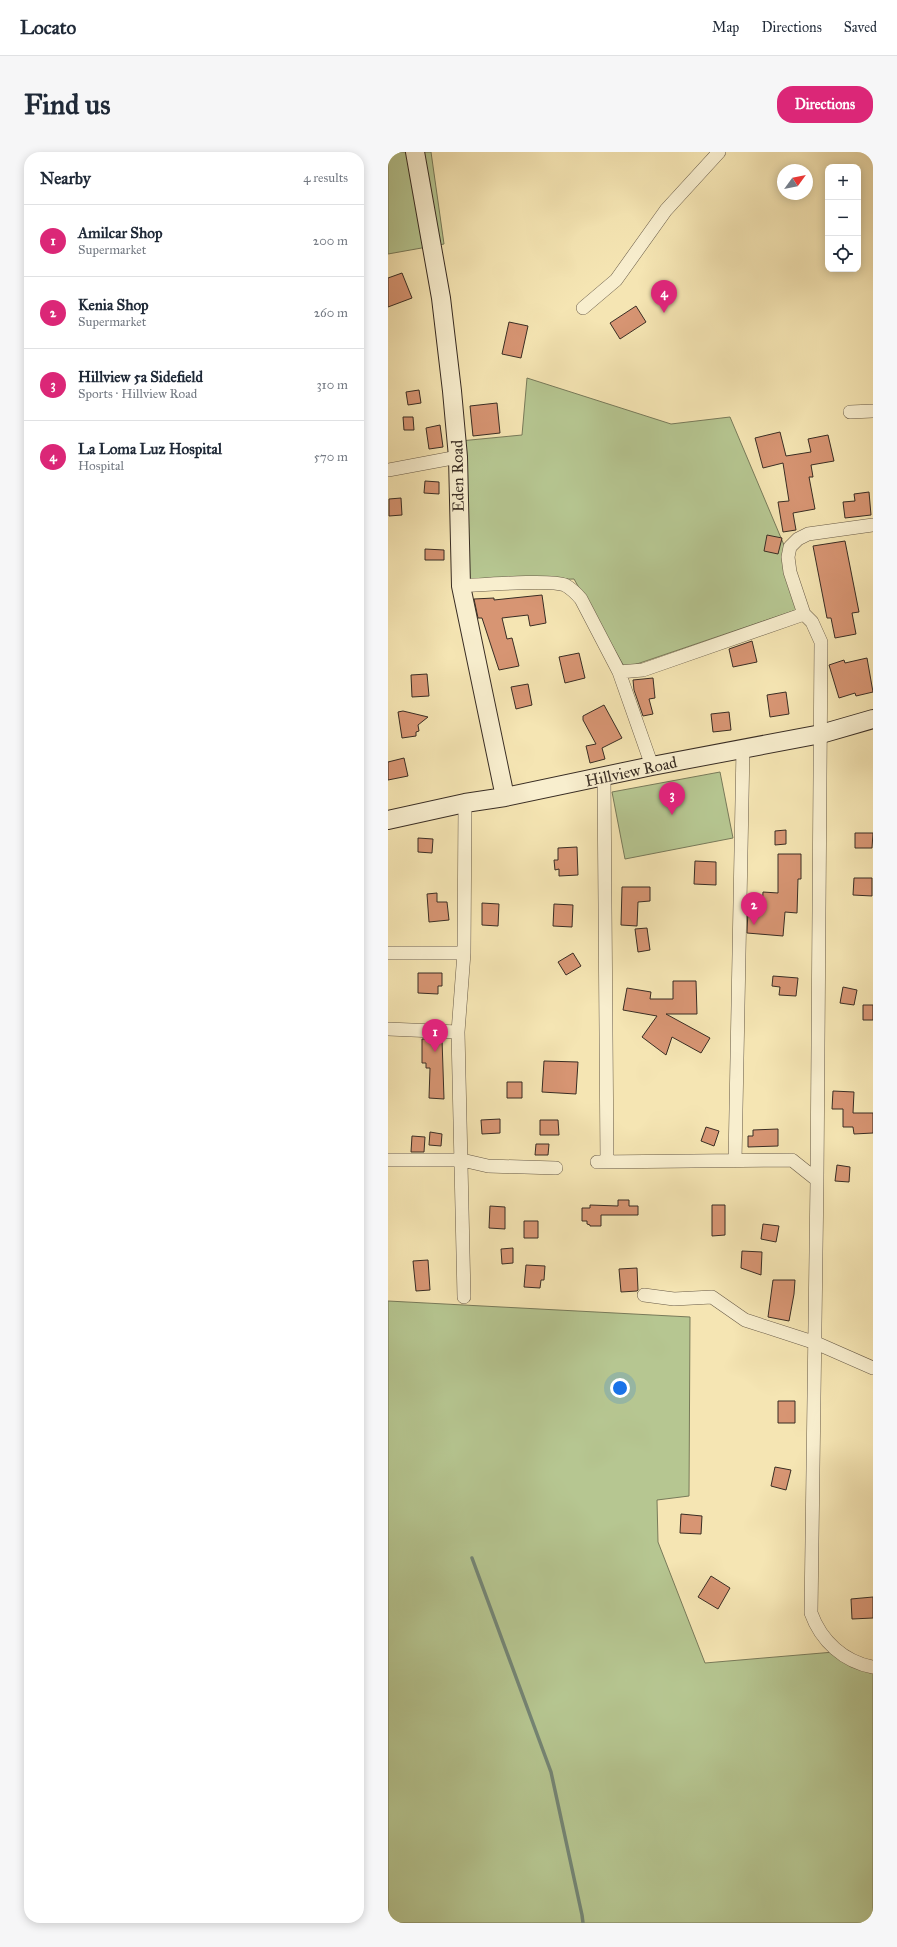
<!DOCTYPE html>
<meta charset="utf-8">
<style>
:root{--surface:#fff;--page:#f6f6f7;--text:#1f2937;--muted:#747a83;--line:#e0e1e3;--accent:#db2777}
body{margin:0;font-family:"IM FELL Great Primer",serif;background:var(--page);color:var(--text)}
.controls{position:absolute;right:12px;top:12px;display:grid;overflow:hidden;border-radius:8px;box-shadow:0 2px 10px #0003}
.controls button{width:36px;height:36px;display:grid;place-items:center;padding:0;border:0;border-bottom:1px solid var(--line);background:var(--surface);color:var(--text);font:20px sans-serif}
.compass{position:absolute;left:389px;top:12px;width:36px;height:36px;border-radius:50%;background:var(--surface);box-shadow:0 2px 10px #0003;rotate:57deg}
.you{position:absolute;left:232px;top:1236px;width:14px;height:14px;margin:-10px;border:3px solid #fff;border-radius:50%;background:#1a73e8;box-shadow:0 0 0 6px #1a73e833}
.badge{display:grid;place-items:center;width:26px;height:26px;border-radius:50%;background:var(--accent);color:#fff;font-size:13px;font-weight:700}
.pin{position:absolute;translate:-50% -33px;filter:drop-shadow(0 1px 2px #0008)}
.pin::after{content:'';position:absolute;top:21px;width:14px;height:12px;background:inherit;clip-path:polygon(0 0,100% 0,50% 100%)}
.list{margin:0;padding:0;list-style:none}
h2{display:flex;justify-content:space-between;align-items:center;height:52px;margin:0;padding:0 16px;font-size:17px}
h2 small{font-size:13px;font-weight:400;color:var(--muted)}
.list li{display:grid;grid-template-columns:26px 1fr auto;gap:12px;align-items:center;box-sizing:border-box;height:72px;padding:0 16px;border-top:1px solid var(--line)}
.list b{display:block;font-size:15px;white-space:nowrap}
.list p{margin:0;font-size:13px;white-space:nowrap;color:var(--muted)}
.list em{font-size:13px;font-style:normal;color:var(--muted)}
.icon{flex:none;width:22px;height:22px;fill:none;stroke:currentColor;stroke-width:2;stroke-linecap:round;stroke-linejoin:round}
.map{position:relative;flex:none;width:485px;height:1771px;overflow:hidden;border-radius:16px}
header{display:flex;align-items:center;gap:24px;box-sizing:border-box;height:56px;padding:0 20px;background:var(--surface);border-bottom:1px solid var(--line)}
header strong{font-size:19px}
nav{display:flex;gap:22px;margin-inline-start:auto;font-size:14px}
.intro{display:flex;align-items:center;justify-content:space-between;box-sizing:border-box;height:96px;padding:0 24px}
h1{margin:0;font-size:28px}
.button{padding:10px 18px;border-radius:16px;background:var(--accent);color:#fff;font-size:14px;font-weight:700}
main{display:flex;gap:24px;padding:0 24px}
aside{flex:1;background:var(--surface);border-radius:16px;box-shadow:0 2px 10px #0003}
.map>svg:first-child{display:block}
</style>
<header>
<strong>Locato</strong>
<nav><a>Map</a><a>Directions</a><a>Saved</a></nav>
</header>
<div class="intro"><h1>Find us</h1><a class="button">Directions</a></div>
<main>
<aside>
<h2>Nearby<small>4 results</small></h2>
<ul class="list">
<li><span class="badge">1</span><div><b>Amilcar Shop</b><p>Supermarket</p></div><em>200 m</em></li>
<li><span class="badge">2</span><div><b>Kenia Shop</b><p>Supermarket</p></div><em>260 m</em></li>
<li><span class="badge">3</span><div><b>Hillview 5a Sidefield</b><p>Sports · Hillview Road</p></div><em>310 m</em></li>
<li><span class="badge">4</span><div><b>La Loma Luz Hospital</b><p>Hospital</p></div><em>570 m</em></li>
</ul>
</aside>
<div class="map">
<svg width="485" height="1771" viewBox="0 0 485 1771">
<rect width="100%" height="100%" fill="#f5e5b3"/>
<filter id="stains"><feTurbulence type="fractalNoise" baseFrequency=".005" numOctaves="4"/><feColorMatrix values="0 0 0 0 .2 0 0 0 0 .09 0 0 0 0 .02 0 0 0 .5 -.17"/></filter>
<radialGradient id="worn" r=".72"><stop offset=".6" stop-color="#630" stop-opacity="0"/><stop offset="1" stop-color="#630" stop-opacity=".3"/></radialGradient>
<path fill="#b6c691" stroke="#787a5a" d="M0 0H43L56 92 0 102Z
M139 226 283 272 342 265 396 393 411 457 237 516 186 427 81 430 72 289 134 283Z
M332 620 345 686 237 707 224 640Z
M0 1149 302 1165 301 1344 269 1348 270 1390 317 1511 446 1500 485 1516V1771H0Z"/>
<g fill="none" stroke-linecap="round" stroke-linejoin="round">
<path stroke="#748575" stroke-width="3.5" d="M84 1406 163 1620 194 1763 195 1771"/>
</g>
<path fill="#d79573" stroke="#392d24" d="M14 121 24 146 0 155V126Z
M248 154 258 170 232 187 222 171Z
M121 170 140 174 133 206 114 202Z
M31 238 33 251 20 253 18 240Z
M109 251 112 281 85 284 82 254Z
M15 265H25L26 278H16Z
M52 273 55 295 41 297 38 276Z
M392 280 398 304 423 300 420 287 440 283 446 309 423 313 425 325H421L427 357 405 361 408 378 395 380 390 350 401 349 395 311 375 316 367 286Z
M37 329 51 330V342L36 341Z
M481 340 483 363 457 366 455 350 467 349 466 342Z
M13 346 14 363 1 364V347Z
M379 383 394 386 390 402 376 399Z
M457 389 471 460 464 461 468 482 447 486 443 466H439L425 394Z
M37 397 56 398V408H37Z
M154 443 158 471 142 474 140 463 114 466 119 487 124 486 131 514 111 518 94 466H90L86 447 106 446V448Z
M364 489 369 510 345 515 341 497Z
M191 501 197 526 177 531 171 505Z
M479 506 485 540 468 544 467 541 451 546 441 513 456 508 457 511Z
M39 522 41 544 24 545 23 523Z
M265 526 267 546 261 547 265 562 255 564 246 538 245 528Z
M140 532 144 553 128 557 123 535Z
M398 540 401 562 382 565 379 543Z
M216 553 234 586 214 596 217 607 202 611 198 594 208 592 195 568V564Z
M15 559 40 565 30 573 31 579 28 580V584L14 586 10 560Z
M341 560 343 578 325 580 323 562Z
M16 606 20 624 0 628V610Z
M398 678V692L387 693V679Z
M467 681H485L484 696H467Z
M30 686 45 687 44 701 30 700Z
M189 695 190 723 171 724V717L167 718 166 708H170V696Z
M390 702H413V727H410L409 761 397 760 395 784 359 781 360 757 374 758 375 740 390 741Z
M307 709 328 710V733L306 732Z
M466 726H484V744L465 743Z
M234 735H262V749L250 750 249 774 233 773Z
M49 741V750H59L61 768 41 770 39 742Z
M94 751 111 752 110 774 94 773Z
M166 752 185 753 184 775 165 774Z
M259 776 262 798 250 800 247 777Z
M185 801 193 814 178 823 170 810Z
M30 821H54V834H50V842L30 841Z
M385 824 410 826 408 844 391 843 392 835 384 834Z
M285 829H308L309 862H278L322 886 313 901 284 885 278 903 254 885 269 864 235 858 239 836 263 840 262 847H285Z
M455 835 469 838 466 853 452 851Z
M475 853H485V868H475Z
M34 887H54L56 947 41 946 42 916H38V911H34Z
M156 909 190 910 188 942 154 940Z
M119 930H134V946H119Z
M445 939 466 940 465 961H485V981L466 982 465 975H455V957H444Z
M112 967V981L94 982 93 968Z
M152 968H170L171 983H152Z
M318 975 331 979 326 994 313 989Z
M390 977V994L360 995V984H365V978Z
M42 980 54 982 53 994 41 993Z
M24 984 37 985 36 1000H23Z
M148 992H161L160 1003H147Z
M449 1013 462 1015 461 1030 447 1029Z
M230 1048H241V1054H250V1063H213V1074H202V1073L199 1072V1069H194V1056H202V1053L230 1054Z
M324 1053H337V1083L324 1084Z
M102 1054 117 1055V1077L101 1076Z
M136 1069H150V1086H136Z
M375 1072 391 1074 388 1090 373 1087Z
M125 1096V1111L114 1112 113 1097Z
M354 1099 374 1100 373 1123 353 1116Z
M40 1108 42 1138 28 1139 25 1109Z
M138 1113 157 1114 156 1128H153L152 1136 136 1135Z
M249 1116 250 1138 249 1139 233 1140 231 1117Z
M385 1128H407L406 1142 401 1169 380 1165Z
M390 1249H407V1271H390Z
M387 1315 403 1318 398 1338 383 1334Z
M293 1362 314 1364 313 1382 292 1381Z
M323 1424 342 1436 330 1457 310 1445Z
M485 1445V1466L464 1467 463 1447Z"/>
<g fill="none" stroke-linecap="round" stroke-linejoin="round">
<defs>
<path id="street" d="M195 156 228 128 278 58 331 0
M462 260 485 259
M0 318 70 305
M485 373 420 382 410 387 402 395 400 405 402 420 416 462 424 470 433 490 429 1028 423 1461C433 1489 456 1510 485 1515
M73 434C93 433 162 427 177 433 184 437 188 441 193 447L231 520 264 614
M231 520 255 518 416 462
M216 624 219 1010
M0 801H76
M0 877 70 880
M0 1008H74L100 1014 168 1016
M347 1009 355 596
M209 1010 404 1008 429 1028
M256 1143 286 1147 324 1145 357 1168 428 1191 485 1216
M76 1145 70 880 76 801 77 651"/>
<path id="secondary" d="M27 0 53 146 64 239 70 305 73 434 117 645
M0 668 77 651 117 645 264 614 433 582 485 567"/>
</defs>
<use href="#street" stroke="#685b48" stroke-width="14"/>
<use href="#secondary" stroke="#392d24" stroke-width="20"/>
<use href="#street" stroke="#f8eece" stroke-width="13"/>
<use href="#secondary" stroke="#f8eece" stroke-width="18"/>
</g>
<g text-anchor="middle" stroke-width="3" stroke-linejoin="round" paint-order="stroke">
<g font-size="16" fill="#392d24" stroke="#f8eece">
<text transform="translate(69 324) rotate(-91)" y="6">Eden Road</text>
<text transform="translate(243 619) rotate(-12)" y="6">Hillview Road</text>
</g>
</g>
<rect width="100%" height="100%" filter="url(#stains)"/>
<rect width="100%" height="100%" fill="url(#worn)"/>
</svg>
<div class="controls">
<button>+</button>
<button>−</button>
<button><svg class="icon" aria-label="locate" viewBox="0 0 24 24"><circle cx="12" cy="12" r="6"/><path d="M12 2v4M12 18v4M2 12h4M18 12h4"/></svg></button>
</div>
<svg class="compass" viewBox="-18 -18 36 36"><path d="M0-13l5 13h-10z" fill="#e53935"/><path d="M0 13l5-13h-10z" fill="#747a83"/></svg>
<div class="you"></div>
<div class="pin badge" style="left:47px;top:900px">1</div>
<div class="pin badge" style="left:366px;top:773px">2</div>
<div class="pin badge" style="left:284px;top:663px">3</div>
<div class="pin badge" style="left:276px;top:161px">4</div>
</div>
</main>
